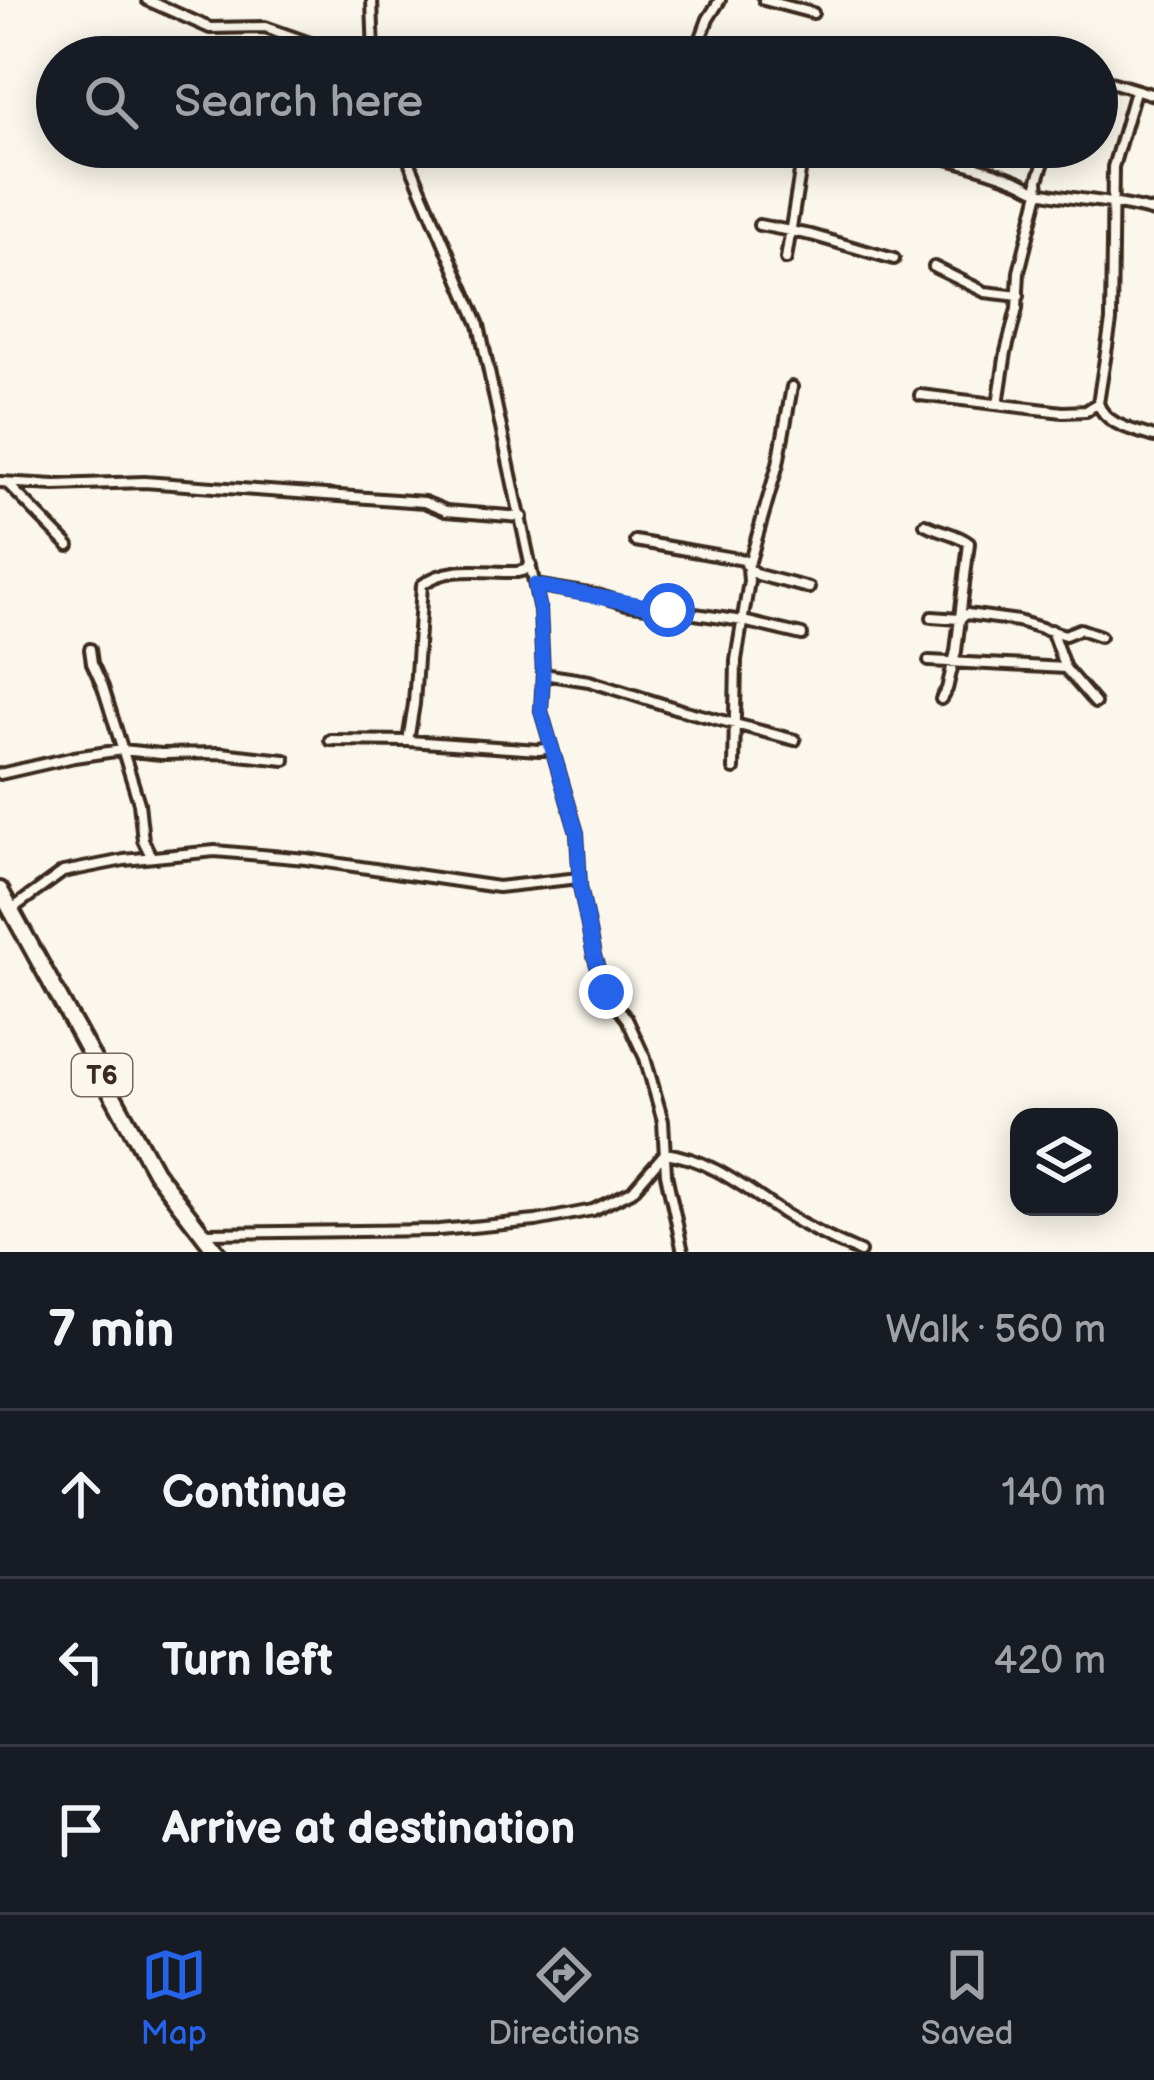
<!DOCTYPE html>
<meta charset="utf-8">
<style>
:root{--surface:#171b24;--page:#242831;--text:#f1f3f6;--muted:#9ea1a6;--line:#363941;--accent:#2563eb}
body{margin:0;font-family:"Balsamiq Sans",sans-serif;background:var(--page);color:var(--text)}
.controls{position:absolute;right:36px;bottom:36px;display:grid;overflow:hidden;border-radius:24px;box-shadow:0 6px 30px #0003}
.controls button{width:108px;height:108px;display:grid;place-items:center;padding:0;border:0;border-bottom:3px solid var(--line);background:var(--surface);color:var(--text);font:60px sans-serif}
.stop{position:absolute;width:36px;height:36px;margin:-27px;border:9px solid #2563eb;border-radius:50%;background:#fff}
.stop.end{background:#2563eb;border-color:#fff;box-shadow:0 3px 12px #0008}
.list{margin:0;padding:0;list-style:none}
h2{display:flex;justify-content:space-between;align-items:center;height:156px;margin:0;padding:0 48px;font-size:51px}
h2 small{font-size:39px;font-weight:400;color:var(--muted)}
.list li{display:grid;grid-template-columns:78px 1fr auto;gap:36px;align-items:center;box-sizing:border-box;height:168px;padding:0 48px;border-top:3px solid var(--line)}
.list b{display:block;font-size:45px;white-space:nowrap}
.list em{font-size:39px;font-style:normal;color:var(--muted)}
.icon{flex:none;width:66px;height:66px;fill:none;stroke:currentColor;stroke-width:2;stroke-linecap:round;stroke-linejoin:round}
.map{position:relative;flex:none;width:1154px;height:1252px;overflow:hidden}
.search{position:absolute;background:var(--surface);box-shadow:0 6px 30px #0003;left:36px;right:36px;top:36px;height:132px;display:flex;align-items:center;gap:30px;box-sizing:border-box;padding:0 42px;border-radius:66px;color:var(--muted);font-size:45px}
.sheet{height:660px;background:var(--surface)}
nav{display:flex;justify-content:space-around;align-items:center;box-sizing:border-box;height:168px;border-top:3px solid var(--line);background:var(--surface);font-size:33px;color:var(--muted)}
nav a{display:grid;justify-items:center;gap:6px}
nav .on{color:var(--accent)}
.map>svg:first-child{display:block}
</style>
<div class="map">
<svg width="1154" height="1252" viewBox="0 0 1154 1252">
<rect width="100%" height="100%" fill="#fbf7ec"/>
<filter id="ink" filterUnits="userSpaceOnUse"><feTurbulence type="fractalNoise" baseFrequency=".00833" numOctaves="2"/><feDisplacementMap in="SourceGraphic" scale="24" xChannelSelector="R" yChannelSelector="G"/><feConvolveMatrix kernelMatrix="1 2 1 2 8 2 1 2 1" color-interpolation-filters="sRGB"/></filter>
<g filter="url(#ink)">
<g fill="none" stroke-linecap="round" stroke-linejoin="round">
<defs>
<path id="minor" d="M147 0 210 28 265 27 350 57
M372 0 374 57
M764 0 813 13
M694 57 708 19 720 0
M1097 78 1154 95
M403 147 479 325 540 610 543 674 541 711 577 833 580 886 594 956 606 992 627 1019 645 1058 663 1121 666 1174 683 1252
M883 147C919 150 984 167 1018 181 1027 185 1034 190 1044 193 1080 201 1118 201 1154 212
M759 225 811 235 894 259
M786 259 800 172V147
M934 267 985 292 1019 296
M792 387 778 464 748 568 758 575 809 588
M920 395 1063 412 1086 411 1098 403 1111 321 1113 167 1135 91
M1098 403C1105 425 1134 430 1154 437
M998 404 1006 352 1017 309 1019 272 1039 192 1038 180 1049 147
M0 482 55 485 144 482 424 502 446 511 522 517
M7 483 69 546
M925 524C940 532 956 533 969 543L956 651 947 689 941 699
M635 541 744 560 748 568 749 581 736 660 734 769
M535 585 601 596 626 604 743 621 802 635
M932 617 959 619 967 614 1018 621 1065 635 1080 629 1100 636
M90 649 92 663 103 687 139 803 143 840 150 854
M929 661 1065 668 1051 630
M1065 668 1095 703
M543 674 589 681 678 709 795 740
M330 740 408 741 414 704 422 585C448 564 486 573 517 572L525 570 531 564
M409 741 539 750 551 748
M0 774 74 757 122 750 161 754 221 753 285 760
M12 909 63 872 124 860 215 851 306 859 498 887 579 878
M203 1233 439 1230 536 1221 593 1210 632 1191 665 1153C710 1159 746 1189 783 1213 807 1228 834 1241 860 1252"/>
<path id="highway" d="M0 890 155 1172 217 1252"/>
</defs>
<use href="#minor" stroke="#3b2a1e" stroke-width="16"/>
<use href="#highway" stroke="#3b2a1e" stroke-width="22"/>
<use href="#minor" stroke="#fbf7ec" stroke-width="8"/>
<use href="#highway" stroke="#fbf7ec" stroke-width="14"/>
</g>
</g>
<g fill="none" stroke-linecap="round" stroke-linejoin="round" filter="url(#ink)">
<path stroke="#2563eb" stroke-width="15" d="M606 992 594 956 580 886 577 833 541 711 543 674 540 610 535 585 668 610"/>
</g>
<g text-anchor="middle" stroke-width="12" stroke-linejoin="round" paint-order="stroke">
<rect fill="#fbf7ec" stroke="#75685c" stroke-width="3" x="72" y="1054" width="60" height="42" rx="9"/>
<g font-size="27" font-weight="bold" fill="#3b2a1e">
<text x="102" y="1084">T6</text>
</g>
</g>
</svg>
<div class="controls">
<button><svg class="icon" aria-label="layers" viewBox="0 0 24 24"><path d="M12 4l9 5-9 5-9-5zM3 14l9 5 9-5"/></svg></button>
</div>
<div class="stop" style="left:668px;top:610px"></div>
<div class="stop end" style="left:606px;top:992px"></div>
<div class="search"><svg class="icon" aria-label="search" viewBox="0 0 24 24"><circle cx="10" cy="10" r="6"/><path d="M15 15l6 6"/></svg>Search here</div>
</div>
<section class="sheet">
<h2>7 min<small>Walk · 560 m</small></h2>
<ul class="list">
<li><svg class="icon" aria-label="ahead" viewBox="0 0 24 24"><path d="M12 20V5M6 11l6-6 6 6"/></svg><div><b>Continue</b></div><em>140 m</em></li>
<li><svg class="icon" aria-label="left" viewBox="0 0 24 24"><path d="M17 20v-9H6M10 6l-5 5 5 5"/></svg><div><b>Turn left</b></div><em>420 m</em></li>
<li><svg class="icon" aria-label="arrive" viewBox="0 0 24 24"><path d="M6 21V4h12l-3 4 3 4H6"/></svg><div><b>Arrive at destination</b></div></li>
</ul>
</section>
<nav>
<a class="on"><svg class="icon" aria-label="map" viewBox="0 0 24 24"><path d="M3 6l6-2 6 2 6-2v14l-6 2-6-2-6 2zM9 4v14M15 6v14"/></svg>Map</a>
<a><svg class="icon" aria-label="directions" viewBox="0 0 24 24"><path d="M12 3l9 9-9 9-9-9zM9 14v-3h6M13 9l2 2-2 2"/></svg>Directions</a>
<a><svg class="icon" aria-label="saved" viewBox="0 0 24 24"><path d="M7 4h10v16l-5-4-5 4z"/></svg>Saved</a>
</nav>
